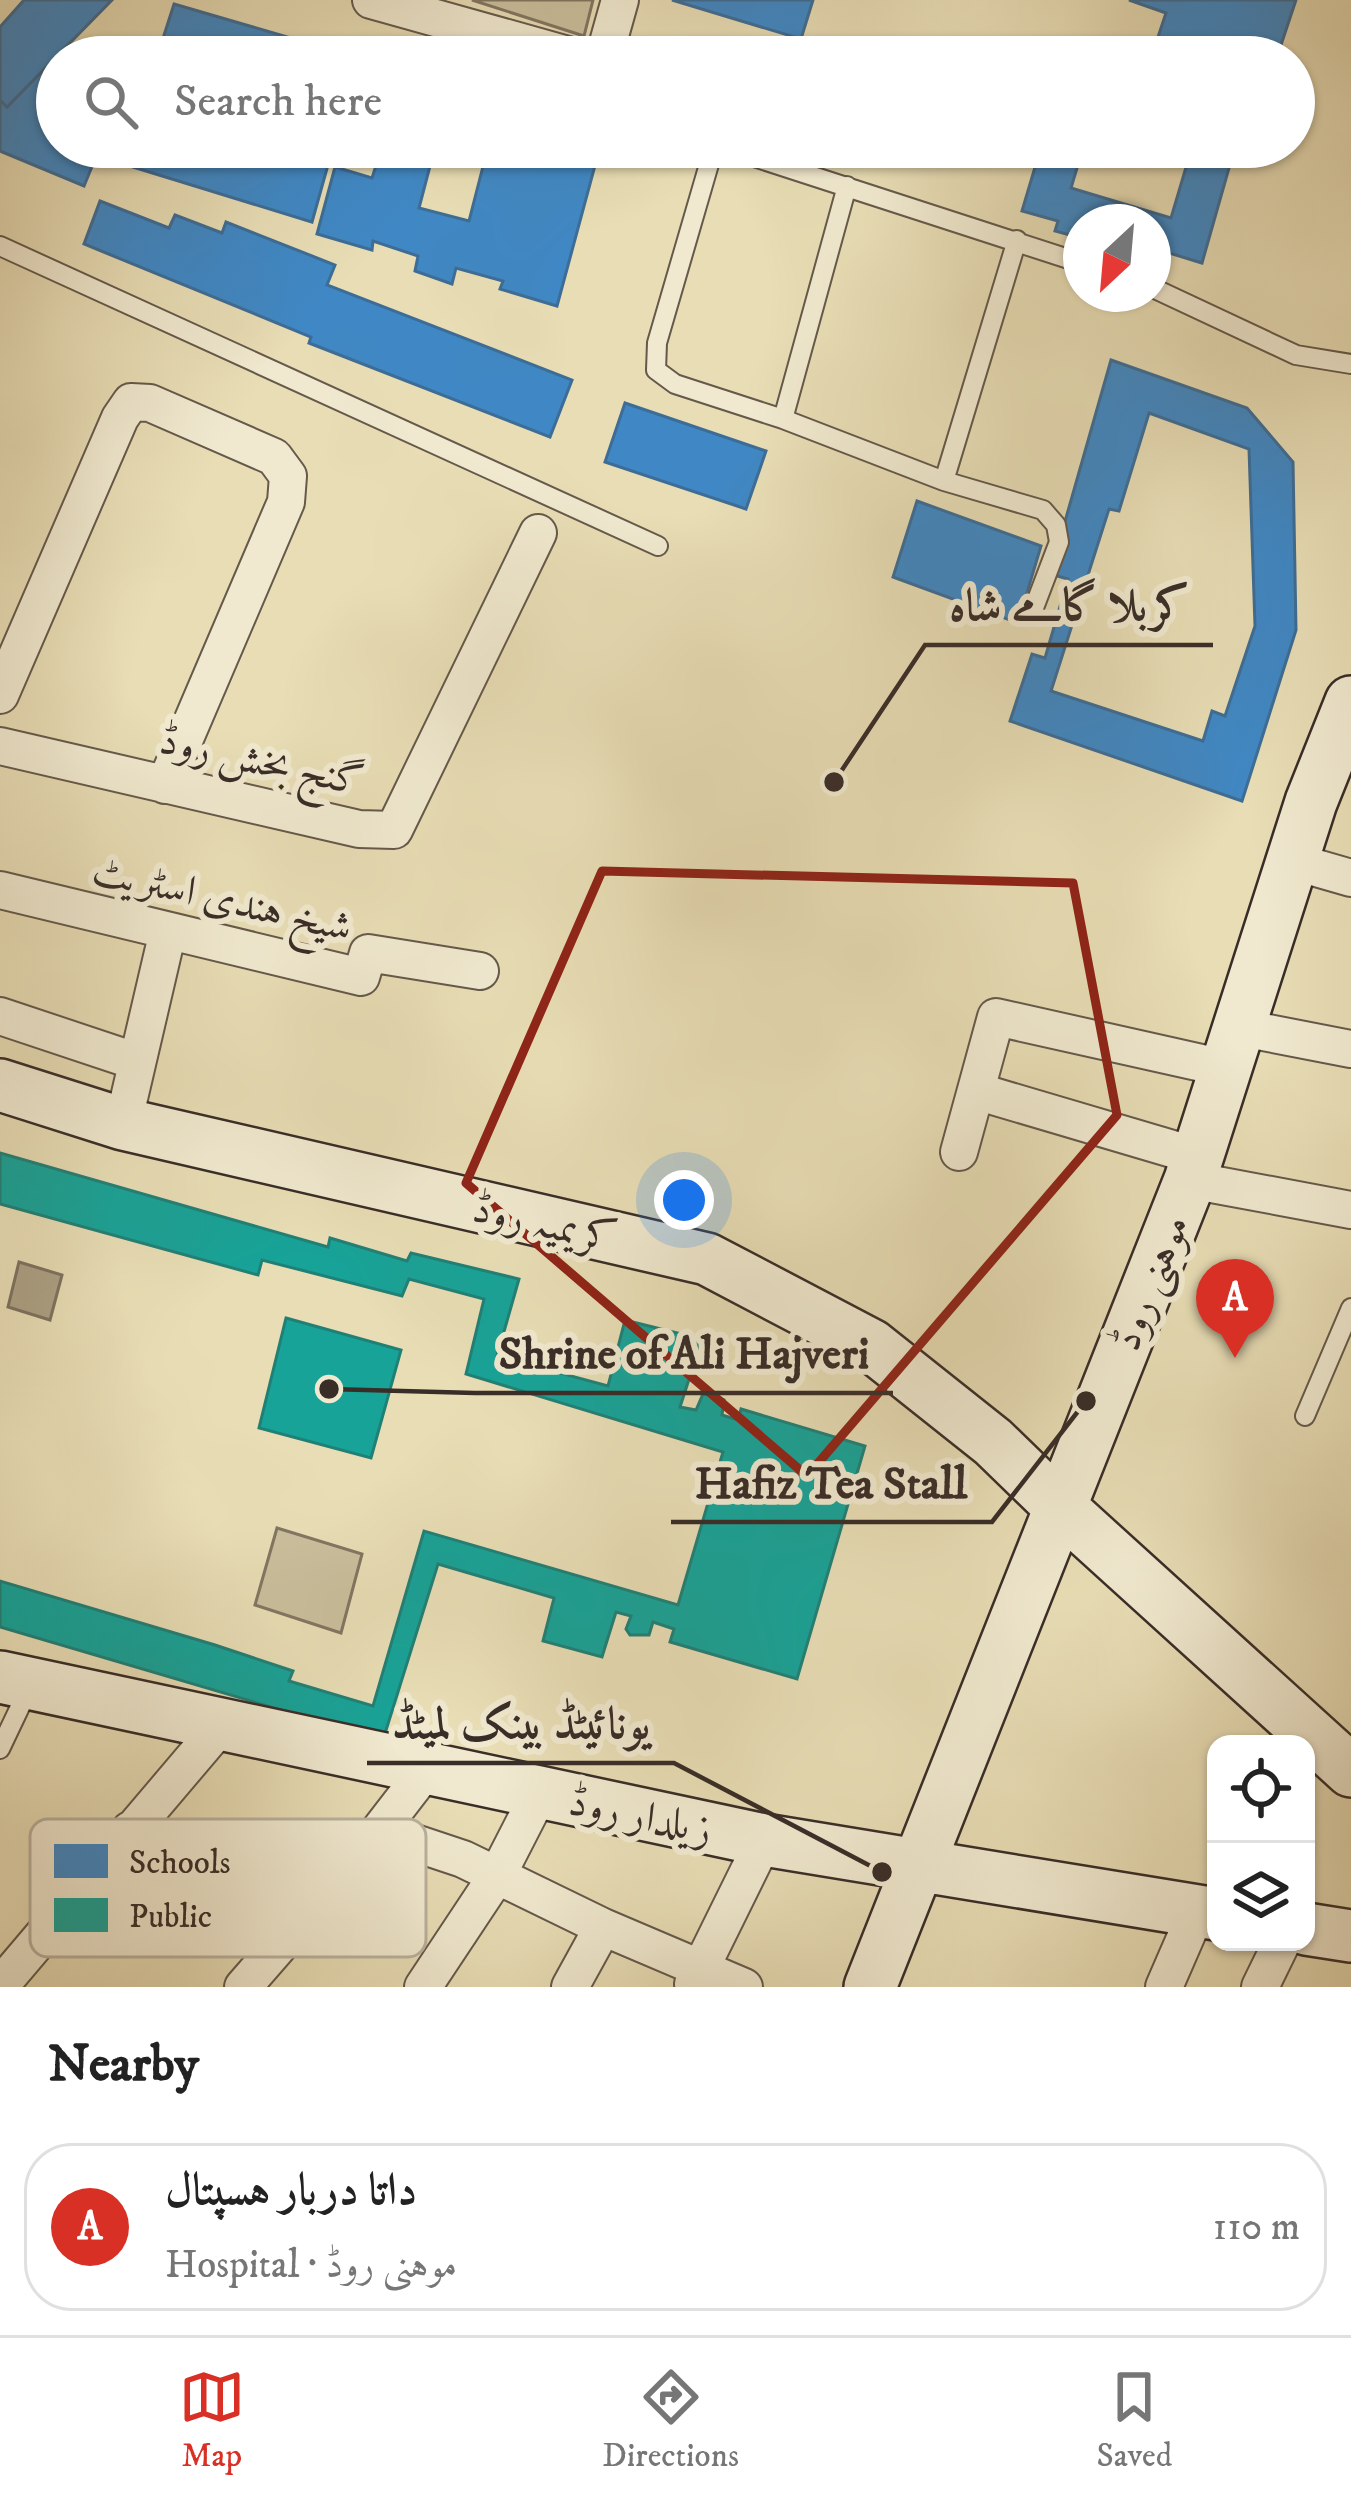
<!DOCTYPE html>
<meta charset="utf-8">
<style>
:root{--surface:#fff;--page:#f6f6f6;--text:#222;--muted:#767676;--line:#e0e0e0;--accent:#d93025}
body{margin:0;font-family:"IM FELL DW Pica",Amiri,serif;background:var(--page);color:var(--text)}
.controls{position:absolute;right:36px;bottom:36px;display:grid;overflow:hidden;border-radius:24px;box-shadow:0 3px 9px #0004}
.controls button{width:108px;height:108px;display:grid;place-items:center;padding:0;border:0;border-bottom:3px solid var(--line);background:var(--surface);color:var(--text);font:60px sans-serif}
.compass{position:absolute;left:1063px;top:204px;width:108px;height:108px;border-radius:50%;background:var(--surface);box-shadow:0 3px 9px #0004;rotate:206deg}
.you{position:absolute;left:684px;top:1200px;width:42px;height:42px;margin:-30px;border:9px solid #fff;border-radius:50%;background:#1a73e8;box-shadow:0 0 0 18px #1a73e833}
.badge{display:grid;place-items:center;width:78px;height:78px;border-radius:50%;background:var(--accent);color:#fff;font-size:39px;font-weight:700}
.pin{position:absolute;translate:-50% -99px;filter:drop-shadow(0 3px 6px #0008)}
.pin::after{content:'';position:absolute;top:63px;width:42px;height:36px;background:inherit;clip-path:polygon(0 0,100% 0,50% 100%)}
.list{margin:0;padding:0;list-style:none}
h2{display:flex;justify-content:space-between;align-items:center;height:156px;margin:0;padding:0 48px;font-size:51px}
h2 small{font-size:39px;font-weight:400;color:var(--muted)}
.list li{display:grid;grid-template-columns:78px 1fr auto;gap:36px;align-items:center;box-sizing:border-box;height:168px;margin:0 24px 24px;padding:0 24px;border:3px solid var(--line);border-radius:48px}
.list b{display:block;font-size:45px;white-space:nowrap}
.list p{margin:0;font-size:39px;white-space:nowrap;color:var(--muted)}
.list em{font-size:39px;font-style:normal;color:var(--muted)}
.icon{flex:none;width:66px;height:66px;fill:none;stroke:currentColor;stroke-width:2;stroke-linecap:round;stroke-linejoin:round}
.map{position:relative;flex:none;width:1351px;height:1987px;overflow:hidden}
.search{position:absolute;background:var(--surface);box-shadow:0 3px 9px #0004;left:36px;right:36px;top:36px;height:132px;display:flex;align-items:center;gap:30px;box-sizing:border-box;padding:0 42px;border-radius:66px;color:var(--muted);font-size:45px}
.sheet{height:348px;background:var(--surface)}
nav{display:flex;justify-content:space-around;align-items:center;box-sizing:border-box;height:168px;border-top:3px solid var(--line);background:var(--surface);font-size:33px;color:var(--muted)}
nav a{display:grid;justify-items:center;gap:6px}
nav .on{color:var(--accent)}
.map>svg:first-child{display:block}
</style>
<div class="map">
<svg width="1351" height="1987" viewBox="0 0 1351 1987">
<rect width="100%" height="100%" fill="#e8ddb5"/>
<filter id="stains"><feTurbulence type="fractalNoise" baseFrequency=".00167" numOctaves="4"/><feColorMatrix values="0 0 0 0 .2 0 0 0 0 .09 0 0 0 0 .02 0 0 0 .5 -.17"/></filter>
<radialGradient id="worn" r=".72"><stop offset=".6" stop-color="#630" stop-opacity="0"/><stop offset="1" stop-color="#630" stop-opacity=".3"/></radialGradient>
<path fill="#cabf9d" stroke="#827662" stroke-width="3" d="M472 0H593L584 36Z
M277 1528 362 1554 341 1633 255 1605Z"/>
<path fill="#aca185" stroke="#7e7360" stroke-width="3" d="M19 1262 62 1275 50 1320 8 1307Z"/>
<path fill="#3f88c5" stroke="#3d6d96" stroke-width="3" fill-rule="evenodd" d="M24 0H112L7 107 0 100V27Z
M672 0H813L801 39Z
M1129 0H1296L1277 57H1169L1153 52 1166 13Z
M174 4 356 57H157Z
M376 45 418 57H372Z
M59 54 67 57H57V147H100L84 186 0 151V100L7 107Z
M128 147H333L312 222 123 164Z
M382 147H435L419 208 469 221 488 147H600L557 306 500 289 503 281 456 268 452 284 415 271 418 256 373 241 372 250 317 234 335 167 372 178Z
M1041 147H1118L1114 158 1083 148 1071 188 1171 218 1187 164 1131 147H1235L1202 263 1166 252 1163 262 1153 259V222H1081V238L1055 231 1058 221 1022 211Z
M100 201 169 228 175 215 222 233 226 222 335 265 327 285 572 380 550 437 309 343 311 337 84 244Z
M1111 360 1247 408 1293 462 1296 630 1242 801 1010 721 1032 654 1045 658 1068 579 1050 574ZM1149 413 1249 449 1255 626 1225 716 1212 711 1203 741 1051 691 1109 509 1119 511Z
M625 403 766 451 746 509 605 462Z
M917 501 1041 546 1018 623 893 577Z"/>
<path fill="#17a398" stroke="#218076" stroke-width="3" d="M0 1153 328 1247 330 1238 407 1261 411 1253 519 1279 497 1356 608 1386 625 1320 702 1339 680 1407 696 1410 703 1394 715 1396 724 1400 722 1415 738 1420 741 1409 865 1446 797 1679 670 1642 674 1629 653 1622 649 1635H630L626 1629 631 1616 616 1612 602 1657 543 1641 554 1598 438 1564 383 1740 0 1627V1581L215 1645 293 1671 289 1681 373 1706 424 1531 678 1605 723 1452 466 1374 484 1299 409 1279 402 1296 262 1260 258 1275 0 1204Z
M286 1318 401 1350 371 1458 259 1428Z"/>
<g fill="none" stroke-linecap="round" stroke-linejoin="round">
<defs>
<path id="lane" d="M741 57 742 51
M714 147 657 343 656 370 675 384 783 419 944 481
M723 147 1081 263
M1017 240 944 481 1043 510 1056 525 1059 542 1032 613
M0 246 658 546
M1153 288 1296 355 1351 364
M783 419 847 186
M1305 1416 1351 1308
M0 1749 29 1688"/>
<path id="street" d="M371 0 575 57
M604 57 620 0
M0 695 120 418 131 402 150 403 274 457 288 476 286 502 165 785
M0 746 359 829 394 830 538 533
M1292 861 1351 878
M0 890 361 977 368 953 480 971
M0 1016 135 1061
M1237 1027 1351 1049
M976 1091 1196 1156
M123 1124 168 931
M959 1152 996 1017 1224 1068
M1190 1180 1351 1210
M130 1830 280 1943
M379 1831 463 1859 603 1927 744 1987
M693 1984 764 1840
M0 1986 224 1722
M243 1987 379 1831 426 1770
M423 1987 498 1874 540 1792
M570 1987 603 1927
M1164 1987 1197 1911
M1260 1987 1282 1942"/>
<path id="secondary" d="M0 1085 123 1124 707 1259 871 1345 993 1442 1060 1507 1351 1771
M0 1677 764 1840 1216 1914
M1306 1929 1351 1936
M870 1987 1190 1180 1311 802 1351 702"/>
</defs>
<use href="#lane" stroke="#65594b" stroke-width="22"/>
<use href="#street" stroke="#65594b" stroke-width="40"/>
<use href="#secondary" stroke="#392d28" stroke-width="56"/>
<use href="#lane" stroke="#f0e9cf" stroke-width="18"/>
<use href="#street" stroke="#f0e9cf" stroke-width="36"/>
<use href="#secondary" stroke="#f0e9cf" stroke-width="51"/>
</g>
<path fill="none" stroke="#8f2418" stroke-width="9" stroke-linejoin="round" d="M602 871 1073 883 1117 1115 807 1476 466 1183Z"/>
<g text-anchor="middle" stroke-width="12" stroke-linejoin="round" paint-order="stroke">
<g font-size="42" fill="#392d28" stroke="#f0e9cf">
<text transform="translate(262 759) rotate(12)" y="15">گنج بخش روڈ</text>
<text transform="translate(223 897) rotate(13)" y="15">شیخ ہندی اسٹریٹ</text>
<text transform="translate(545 1222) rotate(13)" y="15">کریمیہ روڈ</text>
<text transform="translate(1149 1282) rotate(-68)" y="15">موہنی روڈ</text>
<text transform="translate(641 1814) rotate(12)" y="15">زیلدار روڈ</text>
</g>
</g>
<rect x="30" y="1819" width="396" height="138" rx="18" fill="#f0e9cf" stroke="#b9b19d" stroke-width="3"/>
<rect x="54" y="1844" width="54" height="34" fill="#3f88c5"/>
<rect x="54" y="1898" width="54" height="34" fill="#17a398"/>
<g font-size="33" fill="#392d28">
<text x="129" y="1873">Schools</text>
<text x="129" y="1927">Public</text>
</g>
<path fill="none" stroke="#392d28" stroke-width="4.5" d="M834 782L925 645H1213M329 1389L475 1393H893M1086 1401L992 1522H671M882 1872L674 1763H367"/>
<g fill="#392d28" stroke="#f0e9cf" stroke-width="4.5">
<circle cx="834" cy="782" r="12"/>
<circle cx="329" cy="1389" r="12"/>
<circle cx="1086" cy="1401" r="12"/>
<circle cx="882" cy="1872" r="12"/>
</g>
<g font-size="45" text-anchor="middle" font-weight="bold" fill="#392d28" stroke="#f0e9cf" stroke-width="12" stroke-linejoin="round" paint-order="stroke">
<text x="1069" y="620">کربلا گامے شاہ</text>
<text x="684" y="1368">Shrine of Ali Hajveri</text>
<text x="831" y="1498">Hafiz Tea Stall</text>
<text x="521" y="1738">یونائیٹڈ بینک لمیٹڈ</text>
</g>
<rect width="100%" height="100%" filter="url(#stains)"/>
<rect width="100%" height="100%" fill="url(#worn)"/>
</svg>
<div class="controls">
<button><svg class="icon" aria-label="locate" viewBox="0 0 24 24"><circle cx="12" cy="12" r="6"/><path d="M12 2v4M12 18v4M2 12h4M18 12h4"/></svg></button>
<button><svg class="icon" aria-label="layers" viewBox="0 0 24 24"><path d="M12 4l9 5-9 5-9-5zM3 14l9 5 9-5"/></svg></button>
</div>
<svg class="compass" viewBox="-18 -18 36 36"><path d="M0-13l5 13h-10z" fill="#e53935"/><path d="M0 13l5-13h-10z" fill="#767676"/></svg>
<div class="you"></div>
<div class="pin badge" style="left:1235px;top:1358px">A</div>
<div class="search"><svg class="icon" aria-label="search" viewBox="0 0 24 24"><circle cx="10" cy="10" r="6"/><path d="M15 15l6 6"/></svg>Search here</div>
</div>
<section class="sheet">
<h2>Nearby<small></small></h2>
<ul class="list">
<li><span class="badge">A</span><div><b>داتا دربار ہسپتال</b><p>Hospital · موہنی روڈ</p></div><em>110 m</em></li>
</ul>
</section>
<nav>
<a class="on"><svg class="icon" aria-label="map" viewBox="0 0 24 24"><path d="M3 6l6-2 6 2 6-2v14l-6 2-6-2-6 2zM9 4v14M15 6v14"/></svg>Map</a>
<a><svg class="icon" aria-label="directions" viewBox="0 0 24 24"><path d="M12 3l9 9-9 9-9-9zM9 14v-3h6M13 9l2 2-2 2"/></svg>Directions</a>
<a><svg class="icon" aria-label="saved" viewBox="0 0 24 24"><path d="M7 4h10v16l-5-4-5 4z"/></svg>Saved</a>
</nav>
